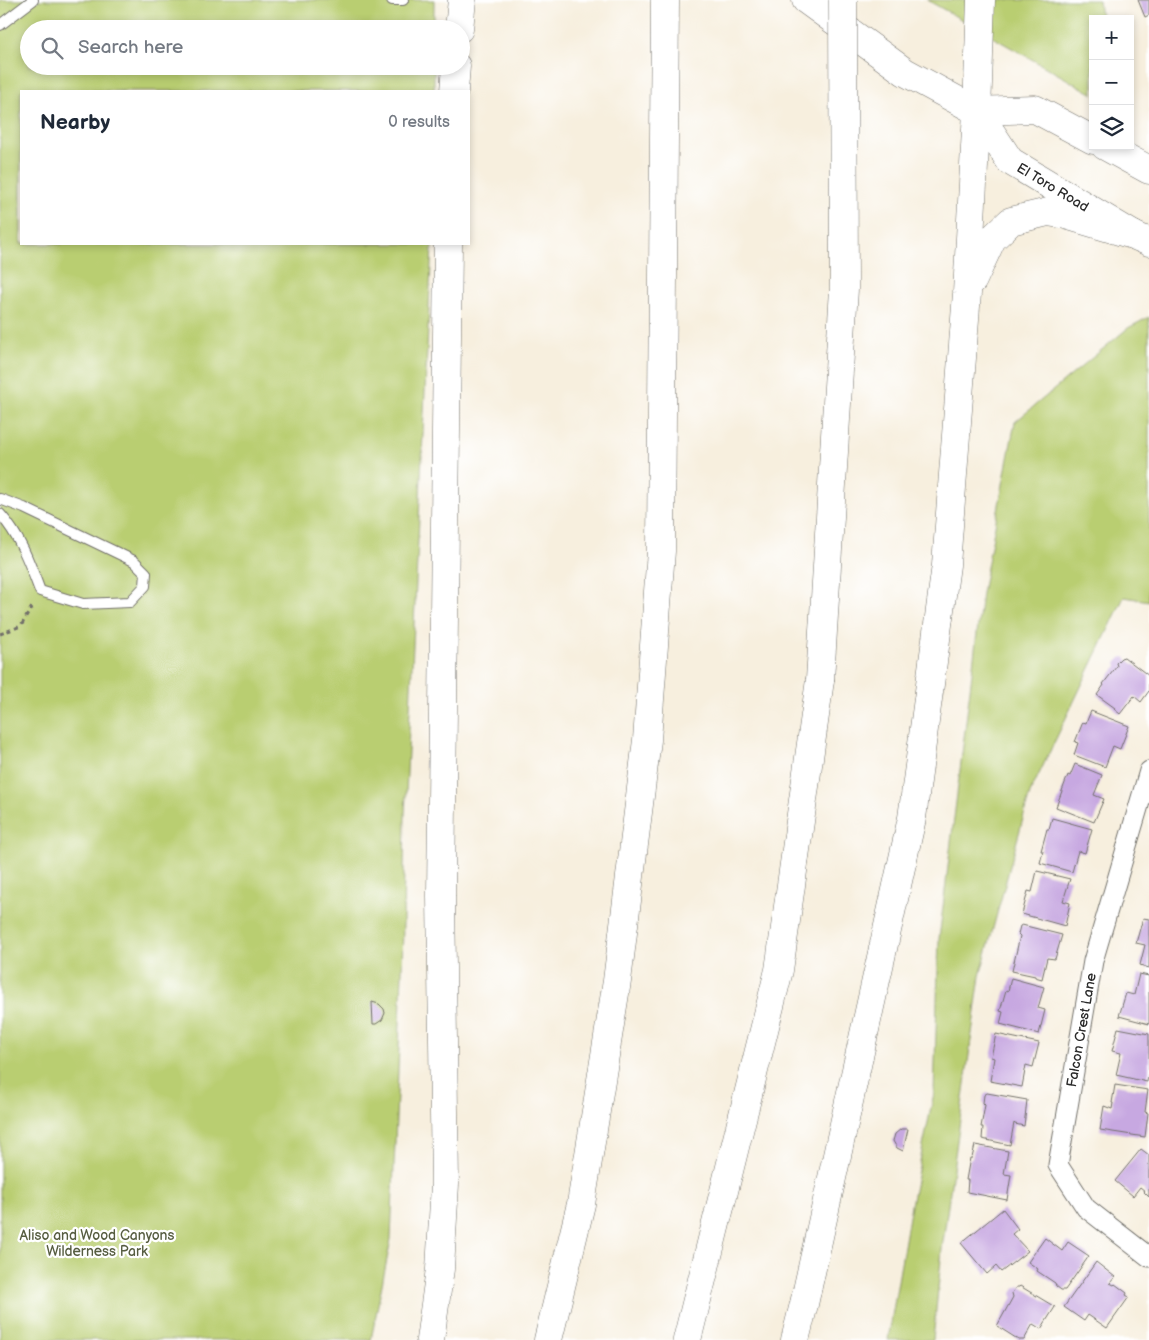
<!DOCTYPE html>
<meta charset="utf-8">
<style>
:root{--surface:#fff;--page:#f2f2f3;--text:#1f2937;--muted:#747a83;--line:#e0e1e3}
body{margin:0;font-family:"Balsamiq Sans",sans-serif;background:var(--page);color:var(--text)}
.controls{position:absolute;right:15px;top:15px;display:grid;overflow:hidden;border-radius:0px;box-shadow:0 2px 8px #0003}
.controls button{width:45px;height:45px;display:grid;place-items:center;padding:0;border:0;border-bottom:1px solid var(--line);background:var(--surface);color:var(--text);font:25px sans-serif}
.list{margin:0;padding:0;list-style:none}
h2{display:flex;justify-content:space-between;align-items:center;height:65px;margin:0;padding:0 20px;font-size:21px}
h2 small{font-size:16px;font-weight:400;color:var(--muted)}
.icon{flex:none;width:28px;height:28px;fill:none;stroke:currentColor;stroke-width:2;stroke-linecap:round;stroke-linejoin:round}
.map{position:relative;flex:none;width:1149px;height:1340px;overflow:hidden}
.search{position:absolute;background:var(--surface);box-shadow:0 2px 8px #0003;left:20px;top:20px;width:450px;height:55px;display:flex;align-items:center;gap:12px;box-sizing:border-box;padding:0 18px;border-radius:28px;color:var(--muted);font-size:19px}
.panel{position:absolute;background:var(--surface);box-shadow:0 2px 8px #0003;left:20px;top:90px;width:450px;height:155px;border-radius:0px}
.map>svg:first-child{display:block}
</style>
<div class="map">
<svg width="1149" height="1340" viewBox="0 0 1149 1340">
<rect width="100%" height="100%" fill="#fff"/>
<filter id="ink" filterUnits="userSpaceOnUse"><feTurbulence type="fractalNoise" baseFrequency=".02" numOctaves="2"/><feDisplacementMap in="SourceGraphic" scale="10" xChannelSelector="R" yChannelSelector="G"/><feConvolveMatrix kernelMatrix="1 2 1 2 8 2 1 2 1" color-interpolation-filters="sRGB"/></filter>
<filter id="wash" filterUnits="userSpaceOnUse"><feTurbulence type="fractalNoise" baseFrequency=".0096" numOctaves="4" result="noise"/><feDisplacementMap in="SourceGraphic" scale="20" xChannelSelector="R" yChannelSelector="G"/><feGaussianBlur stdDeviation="1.12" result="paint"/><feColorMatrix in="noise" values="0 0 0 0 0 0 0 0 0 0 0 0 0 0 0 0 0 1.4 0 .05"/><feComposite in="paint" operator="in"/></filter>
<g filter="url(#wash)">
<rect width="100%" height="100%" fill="#f7efde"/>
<path fill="#b9ce71" stroke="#727c4e" d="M0 0H434V29H29V66H434V91H21V244H432L405 815 402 974 391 1239 371 1340H0Z
M927 0H1099L1101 19H1093V94Z
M1149 317V601L1124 597 1030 793 980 976 942 1249 933 1340H888L911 1205 934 1093 939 939 982 593 1015 422 1128 328Z"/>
<g id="blocks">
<path fill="#c7a8e1" d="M1138 0H1149V15L1145 17Z
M1124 657 1149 676V691L1141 702 1134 696 1120 714 1114 709 1115 708 1097 695 1104 685 1103 684 1117 666 1116 663 1121 658Z
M1091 711 1129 726 1120 749 1113 746 1105 767 1074 755 1078 743 1075 742 1083 722 1086 723Z
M1075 764 1102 775 1094 795 1104 799 1094 822 1056 807 1068 775 1070 776Z
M1052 818 1092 829 1085 853 1078 851 1072 872 1040 863 1043 851H1041L1047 829H1049Z
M1037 871 1070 879 1063 901 1070 903 1065 926 1022 914 1028 891 1032 892Z
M1143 918 1149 919V968L1140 965 1145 945 1136 943Z
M1022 925 1062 935 1055 959 1047 958 1042 979 1035 977V976L1012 971 1020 936 1018 934 1020 926Z
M1139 974 1149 976V1024L1119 1016 1126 993 1134 995Z
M1011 978 1044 987 1038 1008 1045 1010 1039 1034 1000 1024 1003 1012 1000 1011 1006 990 1008 991Z
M372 1002 379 1004 384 1009 385 1013 382 1020 376 1024H373Z
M1118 1028 1149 1034V1071L1147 1082 1116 1075 1121 1053 1112 1051Z
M996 1034 1039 1043 1033 1067 1026 1065 1022 1087 990 1081 994 1058 991 1057Z
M1115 1085 1148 1090 1145 1112 1148 1113 1145 1137 1100 1130 1104 1106 1112 1109 1113 1103H1112Z
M987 1093 1027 1100 1024 1126 1015 1124 1014 1123 1010 1145 982 1139 983 1127H981L985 1105 983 1103 984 1095Z
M901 1129H908L903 1151 897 1148 893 1141 895 1134Z
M975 1145 1008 1151 1004 1174 1011 1175 1007 1200 967 1192 968 1180H966L970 1158H972Z
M1141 1149 1149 1155V1197L1144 1192 1145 1191 1140 1187 1133 1196 1115 1181Z
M1003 1209 1018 1229 1012 1234 1028 1251 1001 1272 996 1266 987 1274 961 1243Z
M1045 1238 1062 1251 1068 1242 1089 1256 1065 1290H1061L1056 1286 1055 1283 1037 1271 1038 1269 1028 1262Z
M1096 1262 1115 1277 1110 1283 1114 1285 1115 1284 1127 1293 1126 1295 1129 1297 1107 1328 1088 1315 1084 1321 1064 1307Z
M1020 1286 1055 1307 1041 1329 1033 1324 1024 1340H1019L997 1326 1013 1297 1012 1293 1016 1287H1019Z"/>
</g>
</g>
<g filter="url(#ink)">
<use href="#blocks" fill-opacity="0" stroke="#72706a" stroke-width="1"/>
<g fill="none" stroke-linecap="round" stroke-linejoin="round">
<defs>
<path id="service" d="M392 0H403
M0 25 33 0
M0 499 24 508 134 561 146 573 145 586 130 602 83 604 40 591C30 564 20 536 0 514"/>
<path id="minor" d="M1149 771 1093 961 1058 1165 1086 1208 1149 1257"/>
<path id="primary" d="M806 0 905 72 977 111 1010 161 1133 235 1149 242
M977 111 1035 109 1093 140
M1105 146 1149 170"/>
<path id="motorway" d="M459 29 462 0
M454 91 456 66
M973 280 992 239 1011 221 1048 212 1066 215 1133 235
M430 1340 440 1269 445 1184 441 896 448 244
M548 1340 581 1204 617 981 647 740 661 551 665 0
M687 1340 779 970 820 680
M795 1340 804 1304 912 818 946 565 967 293 977 111 981 0"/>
</defs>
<use href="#service" stroke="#72706a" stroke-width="12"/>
<use href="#minor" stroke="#72706a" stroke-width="21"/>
<use href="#primary" stroke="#72706a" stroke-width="29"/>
<use href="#motorway" stroke="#72706a" stroke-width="29"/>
<path stroke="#72706a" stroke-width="3" stroke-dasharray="4 4" stroke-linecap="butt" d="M0 634 21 626 33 605"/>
<use href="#service" stroke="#fff" stroke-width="10"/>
<use href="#minor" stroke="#fff" stroke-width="19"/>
<use href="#primary" stroke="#fff" stroke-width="28"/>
<use href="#motorway" stroke="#fff" stroke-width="28"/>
<defs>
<path id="motorway-bridge" d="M820 680 844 289 843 0"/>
</defs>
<use href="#motorway-bridge" stroke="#72706a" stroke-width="29" stroke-linecap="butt"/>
<use href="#motorway-bridge" stroke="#fff" stroke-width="28"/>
</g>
</g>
<g text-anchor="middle" stroke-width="4.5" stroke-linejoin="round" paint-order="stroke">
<g font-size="14" fill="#2b2b2b" stroke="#fff">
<text transform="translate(1053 187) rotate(31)" y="5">El Toro Road</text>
<text transform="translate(1081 1030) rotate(-80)" y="5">Falcon Crest Lane</text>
</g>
<g font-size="14" fill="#565c40" stroke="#fff">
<text x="97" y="1240">Aliso and Wood Canyons<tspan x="97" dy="16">Wilderness Park</tspan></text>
</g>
</g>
</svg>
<div class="controls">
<button>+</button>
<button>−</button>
<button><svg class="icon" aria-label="layers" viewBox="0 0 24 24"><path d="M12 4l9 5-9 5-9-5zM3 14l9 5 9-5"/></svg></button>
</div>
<div class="search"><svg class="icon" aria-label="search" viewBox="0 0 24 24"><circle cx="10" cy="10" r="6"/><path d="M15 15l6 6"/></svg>Search here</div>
<section class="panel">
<h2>Nearby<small>0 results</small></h2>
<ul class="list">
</ul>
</section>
</div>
